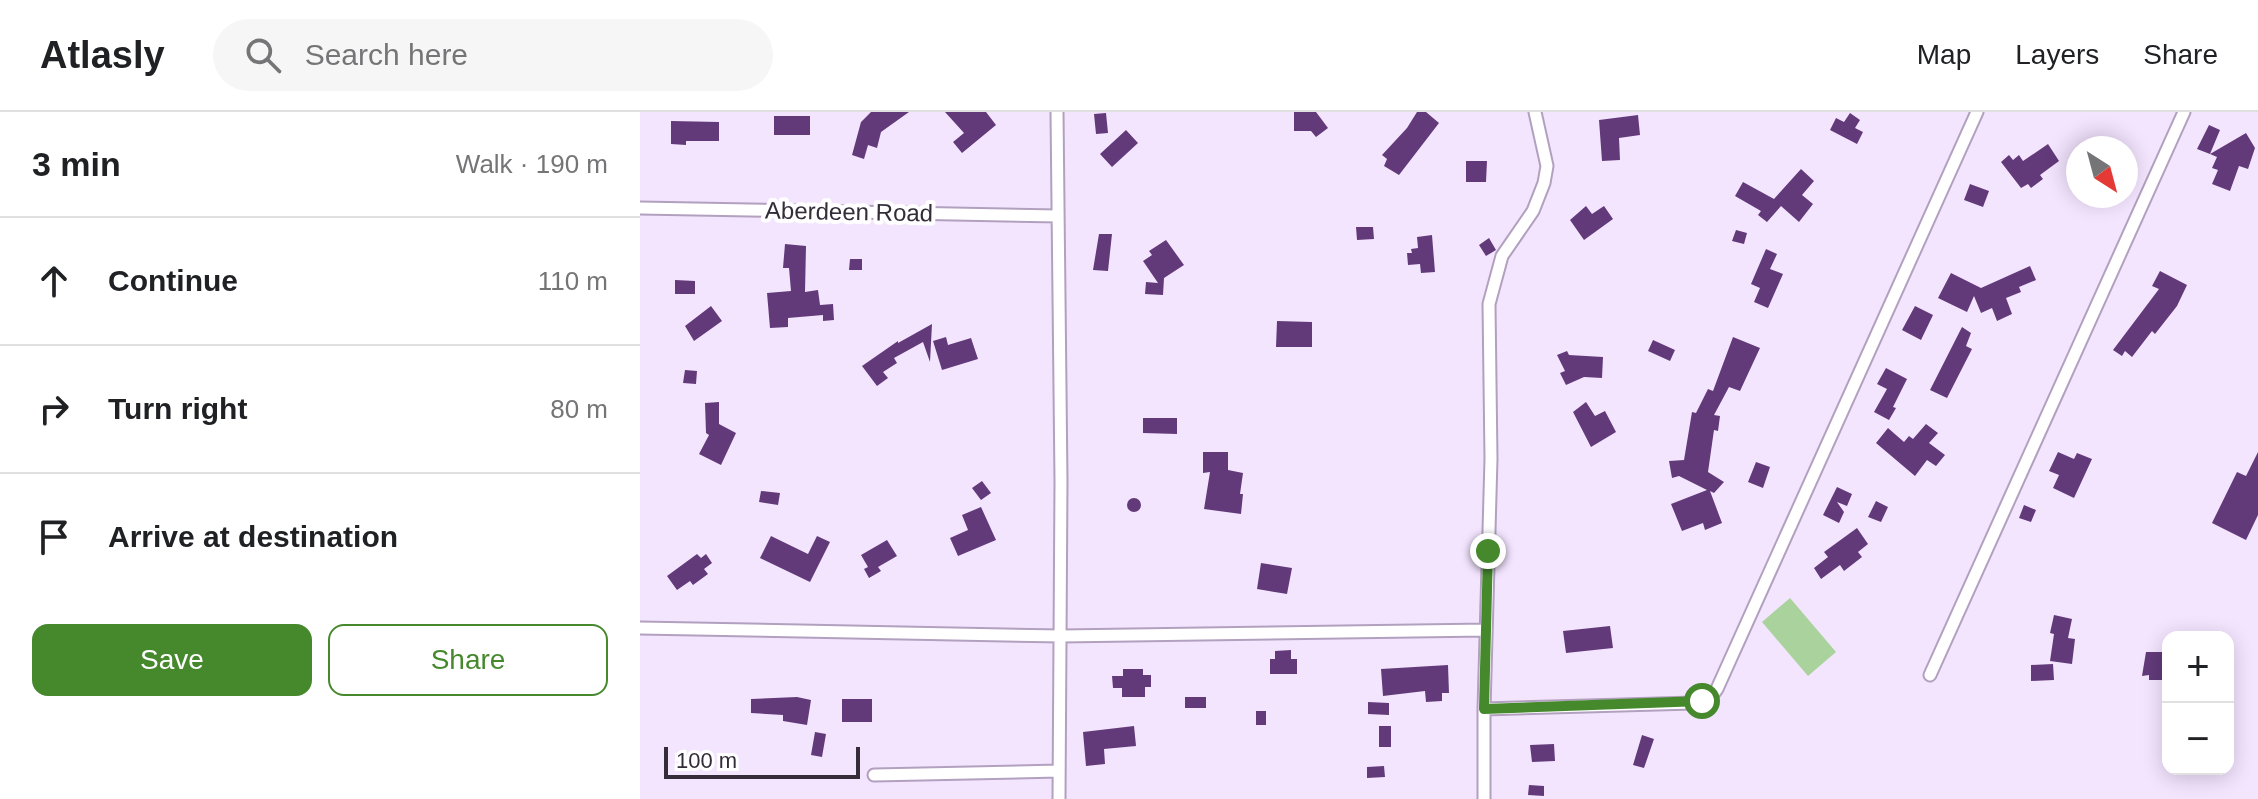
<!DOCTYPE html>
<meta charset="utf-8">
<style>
:root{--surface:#fff;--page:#f6f6f6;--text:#202124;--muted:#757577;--line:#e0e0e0;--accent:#46892d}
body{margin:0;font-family:Arial,sans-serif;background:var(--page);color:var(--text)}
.controls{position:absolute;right:24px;bottom:24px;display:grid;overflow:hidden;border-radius:16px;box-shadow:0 4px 20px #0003}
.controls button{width:72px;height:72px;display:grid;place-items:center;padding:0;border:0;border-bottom:2px solid var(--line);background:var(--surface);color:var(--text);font:40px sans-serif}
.compass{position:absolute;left:1426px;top:24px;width:72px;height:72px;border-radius:50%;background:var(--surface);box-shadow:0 4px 20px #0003;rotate:144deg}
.scale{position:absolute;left:24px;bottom:20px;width:196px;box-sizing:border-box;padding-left:8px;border:4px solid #342c39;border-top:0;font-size:22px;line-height:28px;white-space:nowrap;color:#342c39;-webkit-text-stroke:6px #fff;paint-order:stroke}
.stop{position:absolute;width:24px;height:24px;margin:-18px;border:6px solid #46892d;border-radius:50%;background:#fff}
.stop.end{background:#46892d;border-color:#fff;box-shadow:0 2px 8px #0008}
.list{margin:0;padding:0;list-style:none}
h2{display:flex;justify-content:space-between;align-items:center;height:104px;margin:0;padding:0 32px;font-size:34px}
h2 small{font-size:26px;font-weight:400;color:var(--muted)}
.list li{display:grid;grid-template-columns:52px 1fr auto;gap:24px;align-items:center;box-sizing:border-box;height:128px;padding:0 32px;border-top:2px solid var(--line)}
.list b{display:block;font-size:30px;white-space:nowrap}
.list em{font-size:26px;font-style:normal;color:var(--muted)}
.actions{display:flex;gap:16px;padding:24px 32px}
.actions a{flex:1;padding:18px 0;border:2px solid var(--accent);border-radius:16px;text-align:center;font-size:28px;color:var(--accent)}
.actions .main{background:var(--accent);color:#fff}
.icon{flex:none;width:44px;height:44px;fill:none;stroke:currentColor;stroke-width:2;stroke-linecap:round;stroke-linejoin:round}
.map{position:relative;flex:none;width:1618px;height:687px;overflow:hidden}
header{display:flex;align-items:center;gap:48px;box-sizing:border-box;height:112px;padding:0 40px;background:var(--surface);border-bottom:2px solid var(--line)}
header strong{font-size:38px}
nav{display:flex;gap:44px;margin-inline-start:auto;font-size:28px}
.search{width:560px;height:72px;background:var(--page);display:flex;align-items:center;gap:20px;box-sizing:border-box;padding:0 28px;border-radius:44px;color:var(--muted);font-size:30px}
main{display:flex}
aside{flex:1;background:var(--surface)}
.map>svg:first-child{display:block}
</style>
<header>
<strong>Atlasly</strong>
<div class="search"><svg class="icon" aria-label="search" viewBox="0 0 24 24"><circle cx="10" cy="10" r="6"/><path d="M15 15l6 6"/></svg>Search here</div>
<nav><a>Map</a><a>Layers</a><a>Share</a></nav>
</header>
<main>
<aside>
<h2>3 min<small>Walk · 190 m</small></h2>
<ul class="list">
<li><svg class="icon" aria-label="ahead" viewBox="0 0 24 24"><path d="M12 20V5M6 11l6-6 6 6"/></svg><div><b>Continue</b></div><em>110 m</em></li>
<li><svg class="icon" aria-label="right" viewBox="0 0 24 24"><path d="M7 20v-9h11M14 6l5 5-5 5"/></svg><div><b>Turn right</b></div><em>80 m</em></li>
<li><svg class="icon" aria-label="arrive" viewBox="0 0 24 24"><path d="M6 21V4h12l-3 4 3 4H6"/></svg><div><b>Arrive at destination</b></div></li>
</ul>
<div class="actions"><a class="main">Save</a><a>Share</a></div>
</aside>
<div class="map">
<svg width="1618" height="687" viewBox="0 0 1618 687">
<rect width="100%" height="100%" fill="#f4e5ff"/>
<path fill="#a9d29c" d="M1150 486 1196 540 1168 564 1122 510Z"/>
<path fill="#623a7a" d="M231 0H269L241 20 237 36 228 33 224 47 212 43 221 10Z
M305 0H346L356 13 322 41 313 30 324 21Z
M654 0H676L688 16 676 25 671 19H654Z
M777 0H786L799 11 759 63 744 54 747 47 742 43 767 16Z
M466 1 468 21 456 22 454 2Z
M1210 1 1220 8 1215 16 1223 20 1217 32 1190 18 1196 6 1204 10Z
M998 3 1000 23 979 26 980 48 962 49 959 8Z
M134 4H170V23H134Z
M31 9 79 10V29H46V33L31 32Z
M1569 13 1580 18 1570 42 1557 37Z
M486 18 498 31 472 55 460 42Z
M1606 21 1615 36 1608 57 1599 54 1590 79 1572 72 1578 58 1572 56 1577 45 1570 42Z
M1408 32 1419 49 1400 63 1403 67 1391 76 1388 72 1381 76 1361 50 1369 43 1373 48 1379 43 1383 49Z
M826 49H847L846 70H826Z
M1161 57 1174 69 1162 83 1173 92 1159 110 1141 94 1127 110 1118 103 1121 99 1095 84 1103 70 1134 87Z
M1330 72 1349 79 1343 95 1324 88Z
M946 94 952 102 964 94 973 107 944 128 930 108Z
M716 115H733L734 127 717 128Z
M1096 118 1107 121 1104 132 1092 129Z
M459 122H472L468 159 453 158Z
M792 123 795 160 781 161 780 152 768 153 767 141H772L771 137 778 136 777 125Z
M849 126 856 138 846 144 839 133Z
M526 128 544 153 524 166 523 183 505 182 506 170 518 171 503 149 512 143 509 139Z
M145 132 166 134 165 180 178 178 180 193 193 192 194 208 183 209V203L148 206V215L130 216 127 181 151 179 149 156H143Z
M1126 137 1137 142 1130 157 1143 162 1128 196 1114 190 1120 176 1111 172Z
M210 147H222V158H209Z
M1390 154 1396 168 1379 175 1381 180 1366 186 1372 202 1357 209 1352 196 1341 201 1334 184 1327 200 1298 186 1311 161 1341 176Z
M1520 159 1547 173 1537 194 1515 222 1512 219 1492 245 1485 239 1482 244 1473 238 1519 177 1512 174Z
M35 168 55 169V182H35Z
M71 194 82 209 54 229 45 214Z
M1275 194 1293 203 1281 228 1262 218Z
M637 209 672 210V235H636Z
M292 212 290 250 283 230 254 246 257 251 243 260 248 266 237 274 222 254 258 229V231Z
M1322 215 1331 221 1326 234 1332 237 1307 286 1290 278Z
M306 225 308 233 331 226 338 247 302 258 293 229Z
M1093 225 1120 236 1100 279 1089 275 1074 303 1080 304 1078 319 1074 318 1068 360 1084 370 1074 381 1070 379 1082 411 1065 418 1063 411 1042 419 1031 392 1067 378 1039 364 1032 366 1029 349 1044 348 1052 300 1056 301 1068 277 1073 279Z
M1013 228 1035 238 1030 249 1008 239Z
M927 239 929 243 963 245 962 266 944 265 926 273 920 261 925 259 917 243Z
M1246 256 1267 267 1253 295 1256 296 1249 308 1234 300 1247 277 1237 272Z
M45 258 57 259 56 272 43 271Z
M79 290V312L96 321 81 353 59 342 69 323 66 321 65 291Z
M946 290 955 304 965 299 976 320 951 335 933 300Z
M503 306H537V322L503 321Z
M1286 312 1298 321 1289 331 1305 343 1296 354 1287 348 1275 364 1236 331 1248 316 1264 330 1269 324 1273 327Z
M563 340H588V358L603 361 600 382H603L601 402 564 397 570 360 563 361Z
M1418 340 1434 347 1437 341 1452 347 1434 386 1413 376 1419 363 1409 359Z
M1618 340V403L1606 428 1572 411 1597 360 1606 364Z
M1116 350 1130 355 1123 376 1108 370Z
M342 369 351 381 341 388 332 376Z
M1197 375 1212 382 1207 394 1197 390 1204 400 1199 411 1183 403Z
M121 379 140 381 138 393 119 390Z
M487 393a7 7 0 1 1 14 0a7 7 0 1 1-14 0Z
M1236 389 1248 395 1241 410 1228 405Z
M1384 393 1396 398 1391 410 1379 406Z
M341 395 356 428 318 444 310 426 328 418 322 403Z
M1217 416 1228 432 1218 440 1222 445 1204 459 1200 453 1181 467 1174 456 1188 445 1184 440Z
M131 424 168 442 177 424 190 430 170 470 120 446Z
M247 428 257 444 238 455 241 459 229 466 224 457 228 455 221 443Z
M57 442 61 446 66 442 72 451 64 457 68 462 53 473 50 469 37 478 27 464Z
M621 451 652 456 647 482 617 477Z
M1414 503 1432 507 1428 526 1435 527 1432 552 1410 549 1414 522 1410 521Z
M970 514 973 536 926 541 923 519Z
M651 538V547H657V562H630V547H635V539Z
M1506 540H1528V561H1523V568H1509V563L1502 564Z
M1413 552 1414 568 1391 569V553Z
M808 553 809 581H802V589L786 590 785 579 743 584 741 557Z
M483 557H503V563H511V575H505V585H482V576H473L472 564H483Z
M157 585 171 588 167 613 143 609V603L111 601V587Z
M545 585H566V596H545Z
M202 587H232V610H202Z
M728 590 749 591V603L728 602Z
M616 599H626V613H616Z
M494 614 496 634 464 637 465 652 446 654 443 620Z
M739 614H751V635H739Z
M175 620 186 622 182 645 171 643Z
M1002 623 1014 627 1004 656 993 653Z
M914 632 915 649 892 650 890 633Z
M744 654 745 665 727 666V655Z
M889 673 904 674V684L888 683Z"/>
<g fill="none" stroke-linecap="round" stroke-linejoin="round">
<defs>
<path id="minor" d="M417 0 421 369 419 687
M0 96 418 104
M0 516 421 524 846 518
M1290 563 1544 0
M844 597 1053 591 1071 585 1077 577 1337 0
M234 663 419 659
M844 687V597L851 347 849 192 862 144 893 99 904 71 907 54 895 0"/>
</defs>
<use href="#minor" stroke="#b2a0bf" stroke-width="15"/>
<use href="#minor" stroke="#fff" stroke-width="11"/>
</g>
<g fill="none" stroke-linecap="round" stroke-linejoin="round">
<path stroke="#46892d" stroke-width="10" d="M848 439 844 597 1062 589"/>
</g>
<g text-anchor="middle" stroke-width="8" stroke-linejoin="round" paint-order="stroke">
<g font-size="24" fill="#342c39" stroke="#fff">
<text transform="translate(209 100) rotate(1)" y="8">Aberdeen Road</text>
</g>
</g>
</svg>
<div class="controls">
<button>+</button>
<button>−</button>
</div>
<svg class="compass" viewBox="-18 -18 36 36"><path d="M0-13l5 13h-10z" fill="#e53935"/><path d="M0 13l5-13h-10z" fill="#757577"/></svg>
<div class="scale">100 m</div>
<div class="stop" style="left:1062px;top:589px"></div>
<div class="stop end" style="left:848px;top:439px"></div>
</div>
</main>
